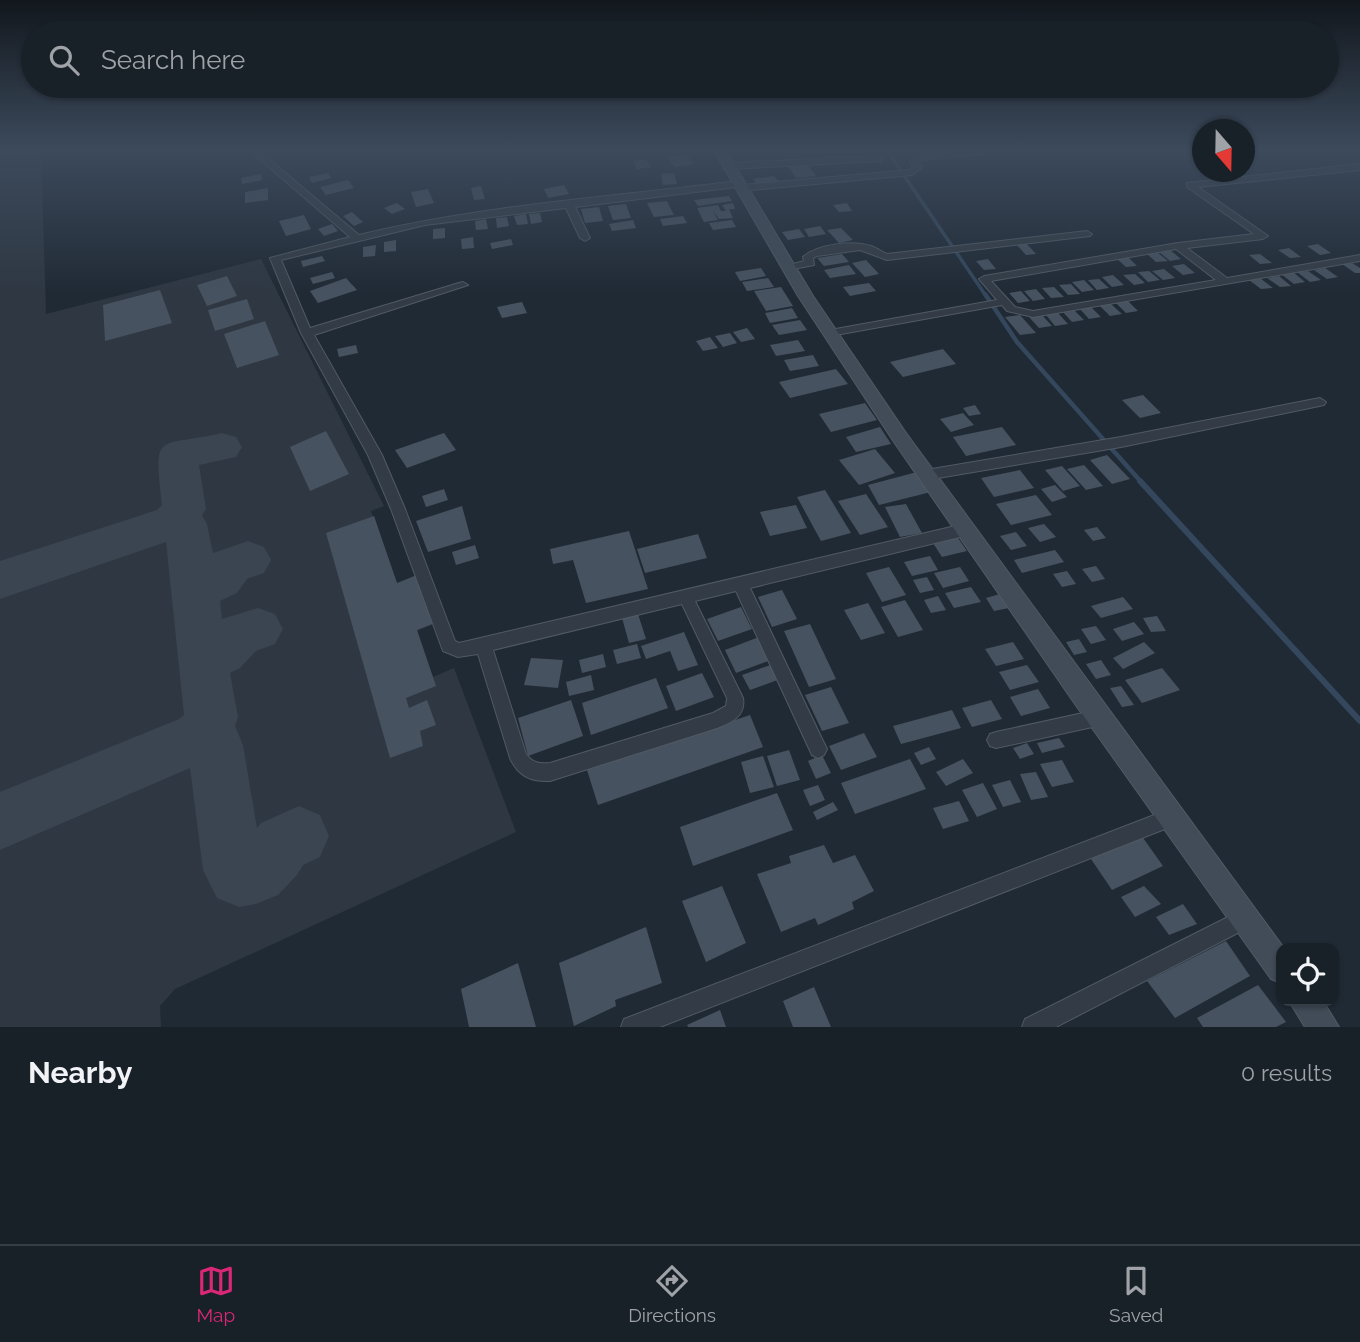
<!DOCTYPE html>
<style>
:root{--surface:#182028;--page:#212830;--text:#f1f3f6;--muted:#9fa3a8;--line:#363e45;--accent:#db2777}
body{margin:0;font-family:Raleway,sans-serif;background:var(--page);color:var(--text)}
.controls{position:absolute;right:21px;bottom:21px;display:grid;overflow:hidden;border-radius:14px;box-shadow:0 2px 5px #0004}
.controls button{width:63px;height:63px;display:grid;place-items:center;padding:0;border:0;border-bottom:2px solid var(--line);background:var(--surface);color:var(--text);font:35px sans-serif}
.compass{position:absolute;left:1192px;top:119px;width:63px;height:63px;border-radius:50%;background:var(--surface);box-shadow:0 2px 5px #0004;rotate:160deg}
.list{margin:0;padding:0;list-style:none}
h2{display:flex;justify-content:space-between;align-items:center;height:91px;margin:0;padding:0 28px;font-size:30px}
h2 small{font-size:23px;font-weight:400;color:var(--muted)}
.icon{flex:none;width:38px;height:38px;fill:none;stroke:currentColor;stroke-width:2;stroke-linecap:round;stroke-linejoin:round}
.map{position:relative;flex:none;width:1360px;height:1027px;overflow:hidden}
.search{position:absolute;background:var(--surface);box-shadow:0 2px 5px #0004;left:21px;right:21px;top:21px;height:77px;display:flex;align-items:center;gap:18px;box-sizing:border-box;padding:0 24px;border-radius:38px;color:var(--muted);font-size:26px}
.sheet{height:217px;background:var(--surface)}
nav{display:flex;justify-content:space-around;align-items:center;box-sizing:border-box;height:98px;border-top:2px solid var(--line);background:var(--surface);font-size:19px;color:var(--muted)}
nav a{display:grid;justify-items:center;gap:4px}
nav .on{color:var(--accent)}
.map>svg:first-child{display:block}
</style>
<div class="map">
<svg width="1360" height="1027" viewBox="0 0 1360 1027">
<rect width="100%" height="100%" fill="#202a35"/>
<path fill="#2e3742" d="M0 149H41L46 314 261 259 384 506 371 511 397 583 435 623 417 631 433 677 454 668 516 832 175 989 160 1006 161 1027H0Z"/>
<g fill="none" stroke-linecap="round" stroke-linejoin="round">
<path stroke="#34475c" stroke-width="3.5" d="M886 149 986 296"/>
<path stroke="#34475c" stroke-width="4.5" d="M985 294 1017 342 1142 483"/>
<path stroke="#34475c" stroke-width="6" d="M1140 481 1360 721"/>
<path fill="#3a4551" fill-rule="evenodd" d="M222 433 236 437 242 447 236 457 199 465 206 509 202 515 207 524 213 553 248 541 264 547 271 560 264 573 247 579 237 593 220 601 222 619 258 608 275 614 283 629 275 644 256 651 240 668 230 673 238 717 235 726 243 745 257 828 261 823 299 806 320 815 329 836 320 857 303 865 297 875 278 895 256 904 239 907 217 898 203 870 190 768 0 850V792L179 719 184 715 166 542 0 599V561L157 510 162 505C153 429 157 448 222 433Z"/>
</g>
<path fill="#46525f" d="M686 154 694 164 675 167 667 157Z
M646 159 651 167 637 169 633 161Z
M806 163 816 176 796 178 787 165Z
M328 173 331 178 312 183 309 177Z
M674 173 677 184 663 185 661 174Z
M261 174 262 180 242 184 241 178Z
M774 176 778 181 757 184 753 179Z
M348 180 354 188 326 195 320 187Z
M564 185 569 194 548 198 544 189Z
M481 186 485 199 474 200 471 188Z
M268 188V200L245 203V192Z
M428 189 434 203 416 207 411 192Z
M729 196 732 201 698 206 694 200Z
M667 201 674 215 654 217 647 203Z
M397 203 405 209 392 214 384 208Z
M733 203 735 209H729L733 218 719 219 713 211 718 220 704 222 697 208 718 205 721 211H726L722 205Z
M847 203 852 211 839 212 833 205Z
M626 204 631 218 613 220 608 206Z
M599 207 603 221 585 223 581 209Z
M352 212 363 222 354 226 343 216Z
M540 213 542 222 531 224 529 214Z
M526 214 528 224 517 225 514 216Z
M304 215 311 229 286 236 279 221Z
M683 216 687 223 663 226 660 219Z
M507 217 509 226 497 228 496 218Z
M486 219 488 229 476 230 475 221Z
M633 220 636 228 612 231 609 224Z
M732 220 736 227 713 230 709 223Z
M332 224 338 231 324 236 318 229Z
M820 226 826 234 809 237 804 229Z
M445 228V238L433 239V229Z
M841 228 853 240 839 243 827 230Z
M799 229 805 237 788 240 782 232Z
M473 237 474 248 462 249 461 239Z
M511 239 513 245 492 249 490 243Z
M396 240V251L384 252V242Z
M1025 242 1036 254 1026 255 1015 243Z
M1318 244 1331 253 1320 255 1307 246Z
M376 245 375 256 363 257V247Z
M1289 248 1301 257 1290 258 1278 250Z
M1170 250 1181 259 1170 261 1159 252Z
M1157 252 1168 261 1156 262 1146 253Z
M842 254 849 262 824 266 817 258Z
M1260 254 1272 263 1260 264 1249 255Z
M322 256 325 261 303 267 301 261Z
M1127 256 1137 266 1126 267 1116 258Z
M988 259 996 269 984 270 976 261Z
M866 260 879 274 865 277 852 263Z
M1352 263 1360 268V273H1355L1342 264Z
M1184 264 1195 273 1183 275 1172 266Z
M849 265 856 274 830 278 824 270Z
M761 268 766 276 740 281 735 272Z
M1325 268 1338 277 1327 279 1314 270Z
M1164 269 1175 278 1163 280 1152 271Z
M1149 271 1160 280 1148 282 1138 272Z
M1308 271 1321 280 1310 282 1297 272Z
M332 272 335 278 313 284 310 278Z
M1293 272 1305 282 1294 284 1281 274Z
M1135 274 1145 283 1134 285 1123 275Z
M1113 275 1124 285 1112 287 1102 277Z
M227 276 237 296 207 306 197 285Z
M1279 276 1291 286 1280 287 1267 278Z
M346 278 357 290 318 303 310 291Z
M768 278 774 287 747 291 742 282Z
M1260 278 1273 288 1261 289 1249 280Z
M1099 279 1109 288 1097 290 1088 280Z
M1084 280 1094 290 1082 292 1072 282Z
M869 283 876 291 850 296 843 287Z
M1071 284 1080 294 1068 295 1059 285Z
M781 287 793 306 766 311 754 291Z
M1054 287 1064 297 1051 298 1042 288Z
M1036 289 1045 299 1033 301 1024 291Z
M160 290 172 323 105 341 103 305Z
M1021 291 1030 301 1018 303 1009 293Z
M247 299 254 319 215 331 208 310Z
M1128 301 1138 311 1126 313 1115 302Z
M522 302 527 313 502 318 497 307Z
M1111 304 1122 314 1110 316 1099 305Z
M1091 307 1101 317 1089 319 1079 308Z
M792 308 798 318 770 323 765 313Z
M1074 310 1084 320 1072 322 1062 311Z
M1058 313 1068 324 1055 326 1046 315Z
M1020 315 1036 333 1020 335 1005 317Z
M1042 315 1052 326 1039 328 1029 317Z
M800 320 807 330 779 335 772 325Z
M265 321 279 355 237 368 224 334Z
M747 328 755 339 741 342 733 332Z
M730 333 737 343 723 347 715 336Z
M710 337 718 348 703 351 696 341Z
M798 340 805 351 776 356 770 345Z
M356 345 358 353 339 357 337 349Z
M943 349 956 364 903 377 890 362Z
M813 355 819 366 790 371 784 360Z
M836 369 848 384 790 398 779 382Z
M1143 395 1161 413 1140 418 1122 400Z
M865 403 877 420 831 432 819 414Z
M975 405 981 414 969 416 963 408Z
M963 413 974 425 951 432 940 419Z
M880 427 891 444 856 452 846 437Z
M1002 427 1016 445 966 456 953 437Z
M326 431 349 474 310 491 290 447Z
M444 433 456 450 407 468 395 450Z
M875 449 895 473 859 485 839 460Z
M1107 455 1130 479 1112 484 1090 460Z
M1084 465 1103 486 1086 490 1067 469Z
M1062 466 1080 486 1063 491 1045 470Z
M1020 470 1034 488 994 497 981 478Z
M917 472 931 492 879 505 868 485Z
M1055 485 1067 497 1052 502 1041 489Z
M444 489 448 500 426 507 422 496Z
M825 490 851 533 821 541 797 497Z
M866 494 888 527 860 535 838 501Z
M1036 495 1052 515 1011 525 996 504Z
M906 504 922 533 900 537 885 507Z
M796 505 807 528 770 536 760 512Z
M462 506 471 539 428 552 416 521Z
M374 516 397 583 417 575 435 623 417 630 436 686 406 698 409 708 427 700 436 725 420 731 423 746 390 758 326 533Z
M1044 524 1056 537 1040 542 1028 528Z
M1097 527 1106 538 1093 541 1084 530Z
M629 531 648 589 586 603 573 560 553 564 550 549Z
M1016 532 1027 546 1011 550 1000 536Z
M698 534 707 558 645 573 637 549Z
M958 538 967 551 942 557 933 543Z
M475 545 479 558 456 565 452 552Z
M1055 550 1064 562 1022 573 1014 560Z
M930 556 938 570 912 576 904 562Z
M1096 566 1105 579 1092 582 1082 569Z
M889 567 906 595 882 602 866 573Z
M960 567 969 581 943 588 934 573Z
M1067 571 1076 584 1062 587 1053 574Z
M927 577 934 590 920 593 913 580Z
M971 587 981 602 954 608 945 593Z
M782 590 797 619 772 627 758 597Z
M1000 594 1009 608 994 611 986 598Z
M938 596 946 610 931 613 924 600Z
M1123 597 1133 609 1101 618 1091 606Z
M905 600 923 630 898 637 881 607Z
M868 603 885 633 861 640 844 610Z
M741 607 752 629 718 641 707 619Z
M638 614 646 639 629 643 622 618Z
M1157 616 1166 631 1151 632 1143 618Z
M1134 622 1144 634 1122 641 1113 629Z
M810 624 836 679 809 687 784 631Z
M1096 626 1106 640 1091 644 1081 629Z
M684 632 698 665 678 671 670 651 646 659 641 646Z
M759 637 771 660 736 673 725 650Z
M1079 639 1087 652 1074 655 1066 642Z
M1013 642 1024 659 996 666 985 649Z
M1144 642 1155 653 1123 669 1113 658Z
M637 644 641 658 617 664 613 650Z
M603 654 606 667 582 673 579 660Z
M531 658 563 660 558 688 524 685Z
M1101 660 1111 675 1096 679 1086 664Z
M776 663 783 678 750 690 742 675Z
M1027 665 1039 682 1010 690 999 672Z
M1162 668 1180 690 1142 703 1125 680Z
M702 673 714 697 676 711 666 686Z
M591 675 594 690 569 696 566 682Z
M656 678 668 708 591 735 582 703Z
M1121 686 1134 705 1122 707 1110 688Z
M831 687 849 723 822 731 805 695Z
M1038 689 1050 708 1021 716 1010 697Z
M571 700 583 736 528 756 518 718Z
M991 700 1002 719 972 727 962 708Z
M952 710 961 728 901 744 893 726Z
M750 715 763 747 598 805 587 770Z
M864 733 877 757 841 770 829 746Z
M1059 738 1065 747 1042 753 1037 743Z
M1027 743 1034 754 1020 759 1013 748Z
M929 747 936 759 921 765 914 753Z
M789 750 800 780 777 786 767 756Z
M822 755 831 773 816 779 808 761Z
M763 756 774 787 750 793 741 762Z
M910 759 926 789 855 814 841 783Z
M963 759 973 773 946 786 936 772Z
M1062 760 1074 782 1052 787 1040 764Z
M1036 772 1048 797 1031 800 1020 774Z
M1010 780 1021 802 1003 807 992 785Z
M983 783 997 809 977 817 962 790Z
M818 785 825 800 810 806 803 790Z
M777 793 793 830 693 866 680 827Z
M959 801 969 821 943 829 933 808Z
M833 802 838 810 817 820 813 812Z
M1141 835 1163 866 1112 890 1091 859Z
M824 845 833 863 855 855 874 891 852 902 854 909 818 925 815 918 781 932 757 874 791 863 789 856Z
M722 886 746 943 706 962 682 901Z
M1144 886 1161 904 1135 917 1121 897Z
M1183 904 1197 924 1169 935 1156 917Z
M646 927 662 983 615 1000 616 1006 574 1026 559 963Z
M1226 941 1250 976 1175 1018 1147 981Z
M518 963 536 1027H469L461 989Z
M1258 985 1286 1022 1276 1027H1203L1197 1018Z
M814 987 831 1027H793L783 1001Z
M720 1010 726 1027H688L687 1025Z"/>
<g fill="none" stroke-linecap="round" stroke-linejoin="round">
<defs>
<path id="street" d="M248 149H257L359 235C483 205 612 197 738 181L742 185 910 170 913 166 910 161 918 155 994 149 995 151 991 153 920 160 919 162 922 167 912 175 740 191 736 187 575 207 590 238 585 241 580 238 566 208 425 225 281 260 310 328 459 283 463 282 468 285 314 335 382 455 405 509 455 641 459 643 964 524 969 526 971 530 969 534 964 536 750 588 824 743 827 749 824 755 818 758 812 755 736 591 695 601 743 698C746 716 732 722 717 728L550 781C531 782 518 776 510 758L478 654 458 657 443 651 391 509 368 455 301 333 270 258 350 237ZM682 604 727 698 726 706 713 713 550 763C539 764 533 763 526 754L493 650Z
M878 156 882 159 881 161 729 169 725 166 729 163Z
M1360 164V170L1198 187 1268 236 1263 239 1187 248 1227 278 1360 255V261L1033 317 1007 311 1002 305 830 336 824 333 830 330 997 300 979 279 984 276 1178 243 1254 234 1187 187V183ZM1176 249 1216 280 1033 311 1015 307 991 281Z
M1087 231 1092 234 1090 236 887 260 860 250 817 256 813 258 814 265 788 270 783 267 804 261 803 257C817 244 853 240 871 246 877 248 882 252 887 254Z
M1320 398 1326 402 1324 405 1121 447 926 480 919 475 926 470 1121 437Z
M1097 710 1103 712 1106 718 1103 724 1097 726 996 748 990 746 987 740 990 734 996 732Z
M1170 809 1177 811 1179 818 1177 825 1170 827 660 1027H621L624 1019 632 1016Z
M1244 909 1251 912 1254 919 1251 926 1056 1027H1022L1025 1019Z"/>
<path id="secondary" d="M713 149H725L813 296 906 433 1284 948H1281V983L1271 979 1075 704 894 442 798 296Z
M1289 1001H1323L1339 1027H1305Z"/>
</defs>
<use href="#street" stroke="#515a64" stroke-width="2"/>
<use href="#secondary" stroke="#515a64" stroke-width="2"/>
<use href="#street" fill="#333c46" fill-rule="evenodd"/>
<use href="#secondary" fill="#414c58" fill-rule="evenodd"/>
</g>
<linearGradient id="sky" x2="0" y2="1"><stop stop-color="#12171d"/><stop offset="0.51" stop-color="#3c4a5c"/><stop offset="1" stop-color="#3c4a5c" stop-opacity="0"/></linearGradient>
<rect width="1360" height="293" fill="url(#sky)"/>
</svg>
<div class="controls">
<button><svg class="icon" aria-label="locate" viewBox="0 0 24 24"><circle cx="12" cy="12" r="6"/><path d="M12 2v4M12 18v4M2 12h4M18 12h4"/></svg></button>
</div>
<svg class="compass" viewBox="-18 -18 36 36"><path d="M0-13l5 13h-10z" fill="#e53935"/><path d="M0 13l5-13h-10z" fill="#9fa3a8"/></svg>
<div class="search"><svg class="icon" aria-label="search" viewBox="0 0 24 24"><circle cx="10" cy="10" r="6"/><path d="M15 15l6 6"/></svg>Search here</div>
</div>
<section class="sheet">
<h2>Nearby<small>0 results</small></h2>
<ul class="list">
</ul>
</section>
<nav>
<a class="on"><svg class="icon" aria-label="map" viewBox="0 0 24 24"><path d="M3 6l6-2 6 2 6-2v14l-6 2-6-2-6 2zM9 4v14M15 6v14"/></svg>Map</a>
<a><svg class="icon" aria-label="directions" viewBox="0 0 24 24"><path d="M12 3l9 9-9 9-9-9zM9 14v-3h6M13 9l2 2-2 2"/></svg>Directions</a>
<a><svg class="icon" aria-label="saved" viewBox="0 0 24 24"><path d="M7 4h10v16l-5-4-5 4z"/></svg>Saved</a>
</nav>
